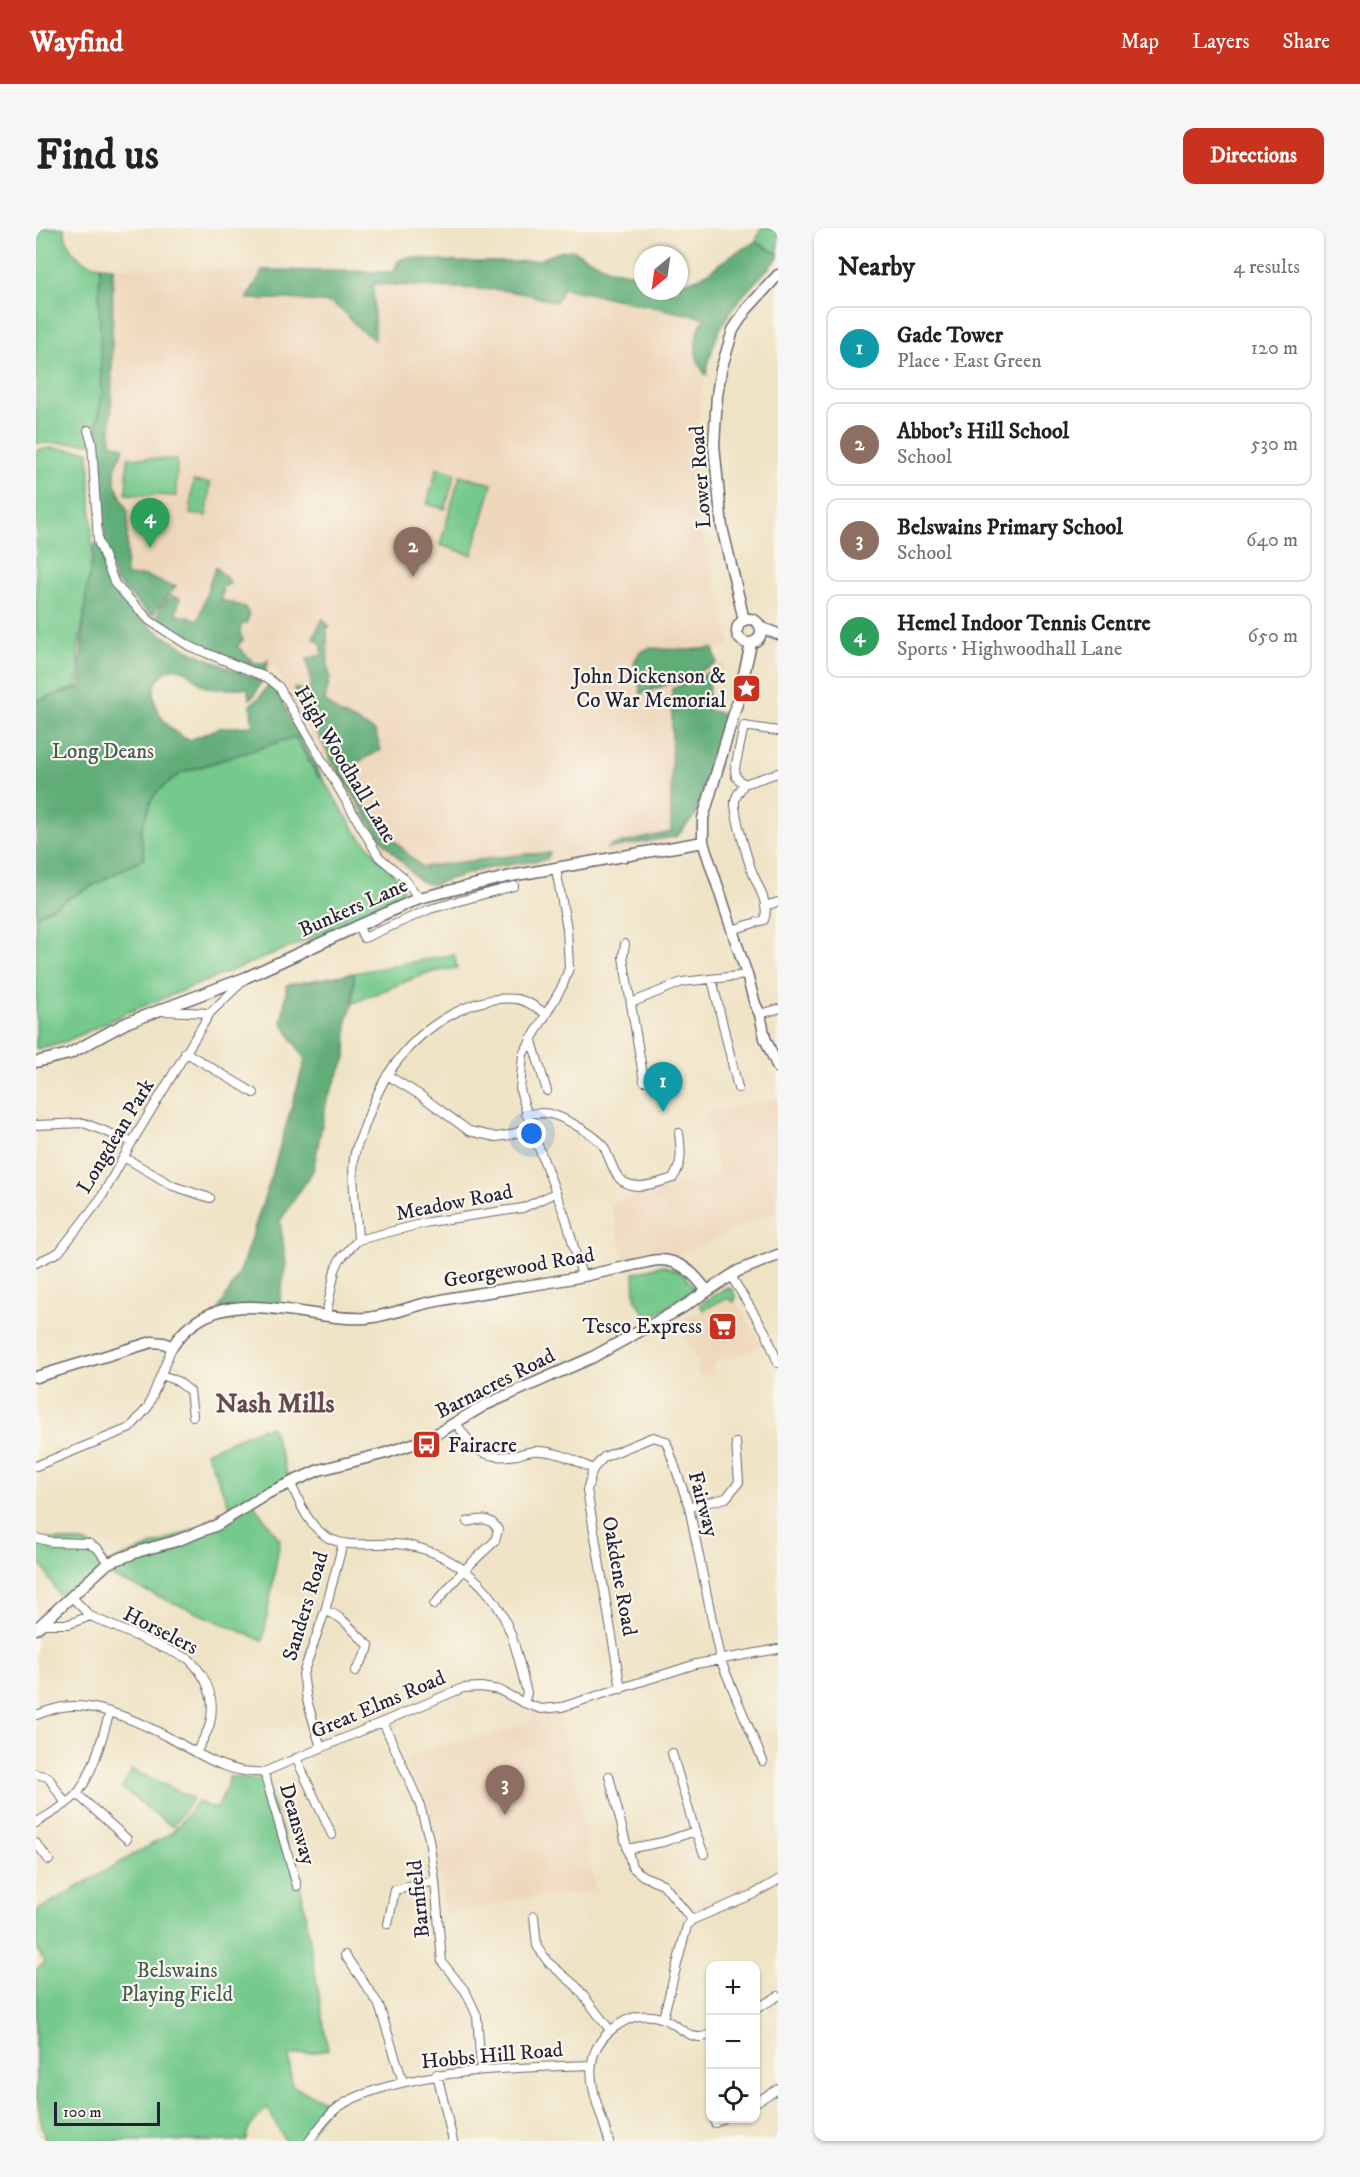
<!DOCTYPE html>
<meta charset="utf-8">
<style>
:root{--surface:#fff;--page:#f6f6f6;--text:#222;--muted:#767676;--line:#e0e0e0;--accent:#c8321e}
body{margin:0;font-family:"IM FELL DW Pica",serif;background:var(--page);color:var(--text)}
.controls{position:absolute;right:18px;bottom:18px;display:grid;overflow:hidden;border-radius:12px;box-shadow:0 2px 4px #0004}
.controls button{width:54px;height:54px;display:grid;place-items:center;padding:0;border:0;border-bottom:2px solid var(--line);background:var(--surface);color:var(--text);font:30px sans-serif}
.compass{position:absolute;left:598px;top:18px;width:54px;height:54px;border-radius:50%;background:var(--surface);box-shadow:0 2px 4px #0004;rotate:209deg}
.scale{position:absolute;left:18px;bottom:15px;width:106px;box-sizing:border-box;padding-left:6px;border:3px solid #22223b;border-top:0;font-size:16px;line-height:21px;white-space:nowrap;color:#22223b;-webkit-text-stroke:4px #fbf7ec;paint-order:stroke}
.you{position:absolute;left:496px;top:906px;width:21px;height:21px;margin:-15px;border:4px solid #fff;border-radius:50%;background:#1a73e8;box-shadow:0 0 0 9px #1a73e833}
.badge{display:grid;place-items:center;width:39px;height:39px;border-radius:50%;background:var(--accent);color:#fff;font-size:20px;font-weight:700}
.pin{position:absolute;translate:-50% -50px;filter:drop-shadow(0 2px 3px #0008)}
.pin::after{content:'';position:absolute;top:32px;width:21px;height:18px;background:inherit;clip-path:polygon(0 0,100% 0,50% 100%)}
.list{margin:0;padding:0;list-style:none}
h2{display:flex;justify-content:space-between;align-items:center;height:78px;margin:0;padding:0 24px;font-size:26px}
h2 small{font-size:20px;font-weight:400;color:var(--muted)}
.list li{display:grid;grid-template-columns:39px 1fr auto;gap:18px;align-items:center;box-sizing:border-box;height:84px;margin:0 12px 12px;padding:0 12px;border:2px solid var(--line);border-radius:12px}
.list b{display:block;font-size:22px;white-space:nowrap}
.list p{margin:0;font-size:20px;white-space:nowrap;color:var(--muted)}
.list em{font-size:20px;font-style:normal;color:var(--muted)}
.icon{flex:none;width:33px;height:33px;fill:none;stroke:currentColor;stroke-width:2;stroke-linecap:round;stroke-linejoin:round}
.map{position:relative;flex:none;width:742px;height:1913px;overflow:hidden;border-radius:12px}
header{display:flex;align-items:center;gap:36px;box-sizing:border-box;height:84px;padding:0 30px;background:var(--accent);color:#fff}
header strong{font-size:28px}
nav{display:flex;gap:33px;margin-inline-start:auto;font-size:21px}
.intro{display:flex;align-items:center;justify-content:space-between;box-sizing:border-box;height:144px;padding:0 36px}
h1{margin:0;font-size:42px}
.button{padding:15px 27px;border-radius:12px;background:var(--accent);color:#fff;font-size:21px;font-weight:700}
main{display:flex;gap:36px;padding:0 36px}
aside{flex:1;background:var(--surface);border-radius:12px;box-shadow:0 2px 4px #0004}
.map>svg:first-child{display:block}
</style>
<header>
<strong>Wayfind</strong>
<nav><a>Map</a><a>Layers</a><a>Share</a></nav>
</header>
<div class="intro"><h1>Find us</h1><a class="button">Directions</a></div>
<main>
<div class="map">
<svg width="742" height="1913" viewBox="0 0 742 1913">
<rect width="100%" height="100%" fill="#fbf7ec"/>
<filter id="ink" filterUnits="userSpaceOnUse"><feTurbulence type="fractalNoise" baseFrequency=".0167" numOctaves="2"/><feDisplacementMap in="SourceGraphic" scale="12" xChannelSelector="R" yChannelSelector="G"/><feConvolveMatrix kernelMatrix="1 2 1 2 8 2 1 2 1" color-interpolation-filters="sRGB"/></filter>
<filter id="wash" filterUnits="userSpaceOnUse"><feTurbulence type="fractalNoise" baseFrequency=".008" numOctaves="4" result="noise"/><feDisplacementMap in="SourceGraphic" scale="24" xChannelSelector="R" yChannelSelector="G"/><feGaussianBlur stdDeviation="1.35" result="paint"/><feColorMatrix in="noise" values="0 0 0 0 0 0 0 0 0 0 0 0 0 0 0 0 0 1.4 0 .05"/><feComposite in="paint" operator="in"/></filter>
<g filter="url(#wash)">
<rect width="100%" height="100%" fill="#efe3c5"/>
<path fill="#eed7bb" d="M77 39 250 43 338 42 506 57 669 92H688L682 102H680L669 142 660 202 657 278 688 383 693 410V417L676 422 680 437 689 433 691 438 634 463V495L684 507 661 585 636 614 535 635 534 633H523L434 647 394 659 389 658 357 635 335 611 256 476 239 436 229 447 153 414 119 395 68 321 64 217H75Z
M742 870V966L740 967 742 982 641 1029 635 1028 590 1035 574 975 683 947 669 885Z
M695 1065 727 1118 678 1136 677 1147 662 1148 663 1138 643 1094Z
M496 1484 523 1485 540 1557 560 1665 482 1671 409 1687 402 1629 395 1598 389 1577 370 1531 402 1518 493 1496Z"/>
<path fill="#75c98c" stroke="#4c7664" stroke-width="1.5" d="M0 0H28C31 22 42 35 64 38L63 73 66 166 58 215H0Z
M725 0H742V26L720 14Z
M17 220 53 223 57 334 42 423 43 458 0 473V222Z
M92 229 141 232 140 268 90 266Z
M401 240 419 245 409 281 391 276Z
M424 247 456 256 436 327 404 317Z
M157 253 174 255 171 288 154 286Z
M259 509 282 548 286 550 320 604 363 652 367 662 368 669 339 685 93 784 31 813 0 821V688L108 630 105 603 115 573 120 565 129 557 145 545Z
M418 726 421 740 391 745 317 775 318 745Z
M626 1037 646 1044 657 1058V1063L622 1085 610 1088 599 1070 598 1045Z
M691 1059 696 1061 700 1070 698 1074 690 1070 667 1082 664 1076Z
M235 1198 254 1254 217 1275 244 1312 227 1413 63 1343 27 1375 0 1327V1310L52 1315 72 1335 197 1286 170 1224 226 1200 227 1201Z
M96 1542 157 1570 136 1599 86 1560Z
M194 1549 228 1552 265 1660 292 1822 253 1828 256 1858 293 1875 269 1913H249L231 1879 212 1901 211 1913H9L0 1865V1741L9 1735 0 1719V1683L137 1604 161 1574 181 1581Z"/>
<path fill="#60ad78" stroke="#41685a" stroke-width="1.5" d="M720 14 742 26V30C704 71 680 89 670 147 655 129 658 106 669 90L527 60 520 74 490 66 465 62 337 56 339 112 323 101 309 85 295 75 251 71H211L227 42 358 44 362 33 370 29 424 34H481L502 32 527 23 536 22 575 42 607 47V63H643V53C664 55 674 42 690 31 699 24 710 19 720 14Z
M64 38 77 39V42L75 215 88 219 79 241V256L92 284 90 348H110L132 357 140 358 116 387H114L80 353 69 320 64 217 58 215 66 166 63 73Z
M59 316 63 317C70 333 75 353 85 368 114 412 180 435 226 453L218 468 213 471 212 460C198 459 183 464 170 459 159 454 153 440 138 441 134 441 129 444 126 447 104 467 131 506 154 512L183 500 216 498 215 476 224 469 235 453 286 550 282 549 259 509 145 545 129 557 120 565 115 573 105 603 108 630 0 688V473L46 459 44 437 50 365Z
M180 339 195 355 185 360 187 364 185 372 209 379 213 387 211 394 205 397 204 405 207 412 201 418 218 435H228L232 432 229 444C208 435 129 406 119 391L125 380 135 368 144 370 140 386 163 392 173 356Z
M287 391 294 399H291L292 440 294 449 289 473 301 484 339 503 345 522 305 543C329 577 353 611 386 639L489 626 514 625 511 631 446 641 395 657 383 652 347 613 337 599 297 535 258 460 267 462 276 459 271 431 286 427V417L277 409Z
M613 420 652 422 677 420 681 435 635 455 605 466 598 434 604 424Z
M674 444 671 482 688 486 668 554 661 585 641 608 570 621 577 617 635 604 636 461Z
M318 745 317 775 311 792 310 830 291 871 277 943 244 993 250 1035 242 1083 183 1081 203 1046 235 950 269 832 246 794 251 757Z"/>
</g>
<g filter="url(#ink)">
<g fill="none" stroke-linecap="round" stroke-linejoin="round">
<defs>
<path id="minor" d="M52 202 56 215 62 313 79 356 114 393 153 418 232 450 243 459 343 629 366 648 383 670
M708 556 700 549 699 540 708 498 742 503
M520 641 531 701 533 740 527 757 487 826 484 862 495 899 530 991 546 1048
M729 678 742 674
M322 697 328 710 394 681 478 658
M696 702 728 692C735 676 719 654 714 638 710 625 698 585 699 573 700 567 705 561 708 556L742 545
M589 716 587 729 608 853
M676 751 702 860
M595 775 646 754 711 747
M126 783 174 785
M724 786 742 781
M495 810 511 863
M149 824 218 865
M351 847 384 867 433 903 460 909 474 907 495 899
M490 886C500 885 508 884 518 887 530 891 562 908 568 919 572 927 575 936 579 944 591 967 618 956 637 950 647 935 645 922 643 905
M0 897 48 895 96 914
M88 929 137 958 174 970
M322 1012 393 994 487 980 519 965
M0 1035 23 1024 65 970 96 914 174 785 208 752
M695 1048 730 1105 742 1135
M290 1087 299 1042 304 1031 322 1012C321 986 315 956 318 930 319 920 325 909 328 900 337 875 346 851 363 831 388 798 437 766 481 771 491 773 500 779 509 785
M126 1147 141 1153 154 1163 157 1188
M420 1195C438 1221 446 1233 481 1227 488 1225 497 1222 504 1223 524 1224 540 1233 557 1241
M0 1238 94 1200 112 1179 136 1119
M254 1254C263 1273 271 1295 288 1307 308 1322 337 1314 360 1316 409 1320 454 1353 472 1399 481 1419 485 1443 491 1465L488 1475
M653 1279 690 1270 703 1254 700 1215
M0 1310 16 1314 52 1315 62 1321 72 1335
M35 1368 54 1388 153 1431C170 1448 180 1470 174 1495 172 1505 164 1516 160 1525
M398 1377 428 1342 459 1313 462 1302C454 1288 445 1291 431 1294
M289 1383C309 1388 317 1405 333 1417L332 1422 319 1444
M7 1396H33L54 1388
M585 1461 551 1262 557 1241 568 1229 617 1209 630 1213 653 1279 684 1431 727 1533
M0 1487C12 1483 23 1478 35 1478 69 1476 114 1499 143 1515 171 1531 195 1546 228 1544L427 1460 445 1459 463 1462 488 1475 505 1481 526 1479 660 1436 742 1421
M347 1494 383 1574 393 1611 399 1653 406 1734 430 1764 441 1788 445 1842
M285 1520 271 1472 267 1446 289 1383 307 1315
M636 1525 659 1603 668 1626
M260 1530 296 1607
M228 1544 261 1658
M0 1546 12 1549 30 1576
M573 1548 596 1639 607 1648 627 1656 656 1692
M41 1566 91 1611
M0 1595C13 1586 28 1579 39 1568 57 1549 66 1508 74 1484
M0 1615 13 1632
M591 1621 627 1614 659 1603
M498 1688 501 1718 512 1734 540 1758 574 1802
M352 1696 359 1662 399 1653
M309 1727 343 1777 367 1854
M720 1781 742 1768
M627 1790 651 1698 656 1692 718 1666 742 1652
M401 1846 417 1913
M720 1874 742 1861
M679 1895 687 1890
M273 1913C281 1903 290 1889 300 1881 314 1870 333 1864 350 1859 416 1840 485 1840 554 1837
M573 1913C561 1872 536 1827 582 1797 595 1788 610 1785 625 1790 642 1795 656 1817 674 1806"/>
<path id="tertiary" d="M701 403a12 12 0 1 1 24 0a12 12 0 1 1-24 0Z
M708 392 686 299 678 217 681 167 685 142 697 102 710 82 742 47
M726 400 742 406
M713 415 714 420 702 472 667 590V614L711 747 719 776 724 786 729 810 742 840
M0 834 33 826 90 795 211 749 383 670 475 648 667 614
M0 1149 116 1114 128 1115 136 1119C182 1048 265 1094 330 1090 354 1088 377 1077 401 1073 451 1063 503 1057 553 1047 569 1043 586 1040 602 1036 609 1035 617 1032 624 1032 646 1032 659 1047 671 1063
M0 1401 72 1335 104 1323 140 1313 181 1297 232 1265 283 1242 350 1225 392 1211 449 1177 555 1130 644 1081 702 1043 742 1027"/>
</defs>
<use href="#minor" stroke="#6a666b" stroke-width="10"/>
<use href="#tertiary" stroke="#6a666b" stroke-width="13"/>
<use href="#minor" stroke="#fff" stroke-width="8"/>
<use href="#tertiary" stroke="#fff" stroke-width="10"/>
</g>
</g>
<defs>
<symbol id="sight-square" viewBox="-11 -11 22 22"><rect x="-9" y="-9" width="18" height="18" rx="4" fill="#c8321e" stroke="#fbf7ec"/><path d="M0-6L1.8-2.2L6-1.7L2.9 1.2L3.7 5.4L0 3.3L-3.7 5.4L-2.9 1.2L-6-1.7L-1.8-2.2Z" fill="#fff"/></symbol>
<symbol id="supermarket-square" viewBox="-11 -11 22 22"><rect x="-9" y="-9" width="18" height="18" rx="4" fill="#c8321e" stroke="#fbf7ec"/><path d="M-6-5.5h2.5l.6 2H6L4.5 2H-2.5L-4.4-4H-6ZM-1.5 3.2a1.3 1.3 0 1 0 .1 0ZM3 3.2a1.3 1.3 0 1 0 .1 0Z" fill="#fff"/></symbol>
<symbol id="bus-square" viewBox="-11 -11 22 22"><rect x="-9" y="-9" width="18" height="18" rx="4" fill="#c8321e" stroke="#fbf7ec"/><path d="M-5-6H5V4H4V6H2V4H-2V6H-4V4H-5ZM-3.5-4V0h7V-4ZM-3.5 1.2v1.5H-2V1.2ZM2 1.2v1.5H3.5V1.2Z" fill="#fff"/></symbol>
</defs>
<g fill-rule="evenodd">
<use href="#sight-square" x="694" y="444" width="33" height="33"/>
<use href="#supermarket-square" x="670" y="1082" width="33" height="33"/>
<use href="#bus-square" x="374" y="1200" width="33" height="33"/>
</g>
<g text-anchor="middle" stroke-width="4.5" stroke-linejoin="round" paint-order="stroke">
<g font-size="21" fill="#22223b" stroke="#fbf7ec">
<text transform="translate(664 249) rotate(-94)" y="7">Lower Road</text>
<text transform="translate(310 536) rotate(59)" y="7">High Woodhall Lane</text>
<text transform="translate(317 679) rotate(-24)" y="7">Bunkers Lane</text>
<text transform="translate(79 908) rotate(-59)" y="7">Longdean Park</text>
<text transform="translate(418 974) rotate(-11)" y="7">Meadow Road</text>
<text transform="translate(483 1039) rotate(-10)" y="7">Georgewood Road</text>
<text transform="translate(459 1155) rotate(-27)" y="7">Barnacres Road</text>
<text transform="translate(668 1276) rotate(75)" y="7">Fairway</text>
<text transform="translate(584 1348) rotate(80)" y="7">Oakdene Road</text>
<text transform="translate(269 1378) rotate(-73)" y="7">Sanders Road</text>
<text transform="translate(125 1402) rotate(27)" y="7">Horselers</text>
<text transform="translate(342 1476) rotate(-23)" y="7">Great Elms Road</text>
<text transform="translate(262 1596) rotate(74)" y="7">Deansway</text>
<text transform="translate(382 1671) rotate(-96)" y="7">Barnfield</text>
<text transform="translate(456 1827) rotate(-5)" y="7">Hobbs Hill Road</text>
</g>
<g font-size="21" fill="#22223b" stroke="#fbf7ec" text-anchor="end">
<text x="690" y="455">John Dickenson &amp;<tspan x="690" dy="24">Co War Memorial</tspan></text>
<text x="666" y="1105">Tesco Express</text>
<text x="412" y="1224" text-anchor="start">Fairacre</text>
</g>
<g font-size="21" fill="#3f5c57" stroke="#fbf7ec">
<text x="67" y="530">Long Deans</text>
<text x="141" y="1749">Belswains<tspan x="141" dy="24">Playing Field</tspan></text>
</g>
<g font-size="27" font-weight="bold" fill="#674951" stroke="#fbf7ec">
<text x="239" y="1184">Nash Mills</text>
</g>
</g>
</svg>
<div class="controls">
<button>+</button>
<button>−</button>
<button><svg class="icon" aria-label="locate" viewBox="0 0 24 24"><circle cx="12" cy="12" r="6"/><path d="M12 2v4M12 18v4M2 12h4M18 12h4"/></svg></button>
</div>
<svg class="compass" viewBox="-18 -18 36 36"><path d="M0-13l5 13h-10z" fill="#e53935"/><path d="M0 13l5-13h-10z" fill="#767676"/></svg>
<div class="scale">100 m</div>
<div class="you"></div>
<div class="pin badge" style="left:627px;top:884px;background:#0f9aa8">1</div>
<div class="pin badge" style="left:377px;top:349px;background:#8d6e63">2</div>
<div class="pin badge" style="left:469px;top:1587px;background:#8d6e63">3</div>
<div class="pin badge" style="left:114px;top:320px;background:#2e9e5b">4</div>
</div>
<aside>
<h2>Nearby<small>4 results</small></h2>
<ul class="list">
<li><span class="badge" style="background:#0f9aa8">1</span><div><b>Gade Tower</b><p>Place · East Green</p></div><em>120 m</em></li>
<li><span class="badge" style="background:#8d6e63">2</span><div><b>Abbot's Hill School</b><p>School</p></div><em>530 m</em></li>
<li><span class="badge" style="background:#8d6e63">3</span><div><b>Belswains Primary School</b><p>School</p></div><em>640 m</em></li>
<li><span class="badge" style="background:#2e9e5b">4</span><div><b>Hemel Indoor Tennis Centre</b><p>Sports · Highwoodhall Lane</p></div><em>650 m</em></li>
</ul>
</aside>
</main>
